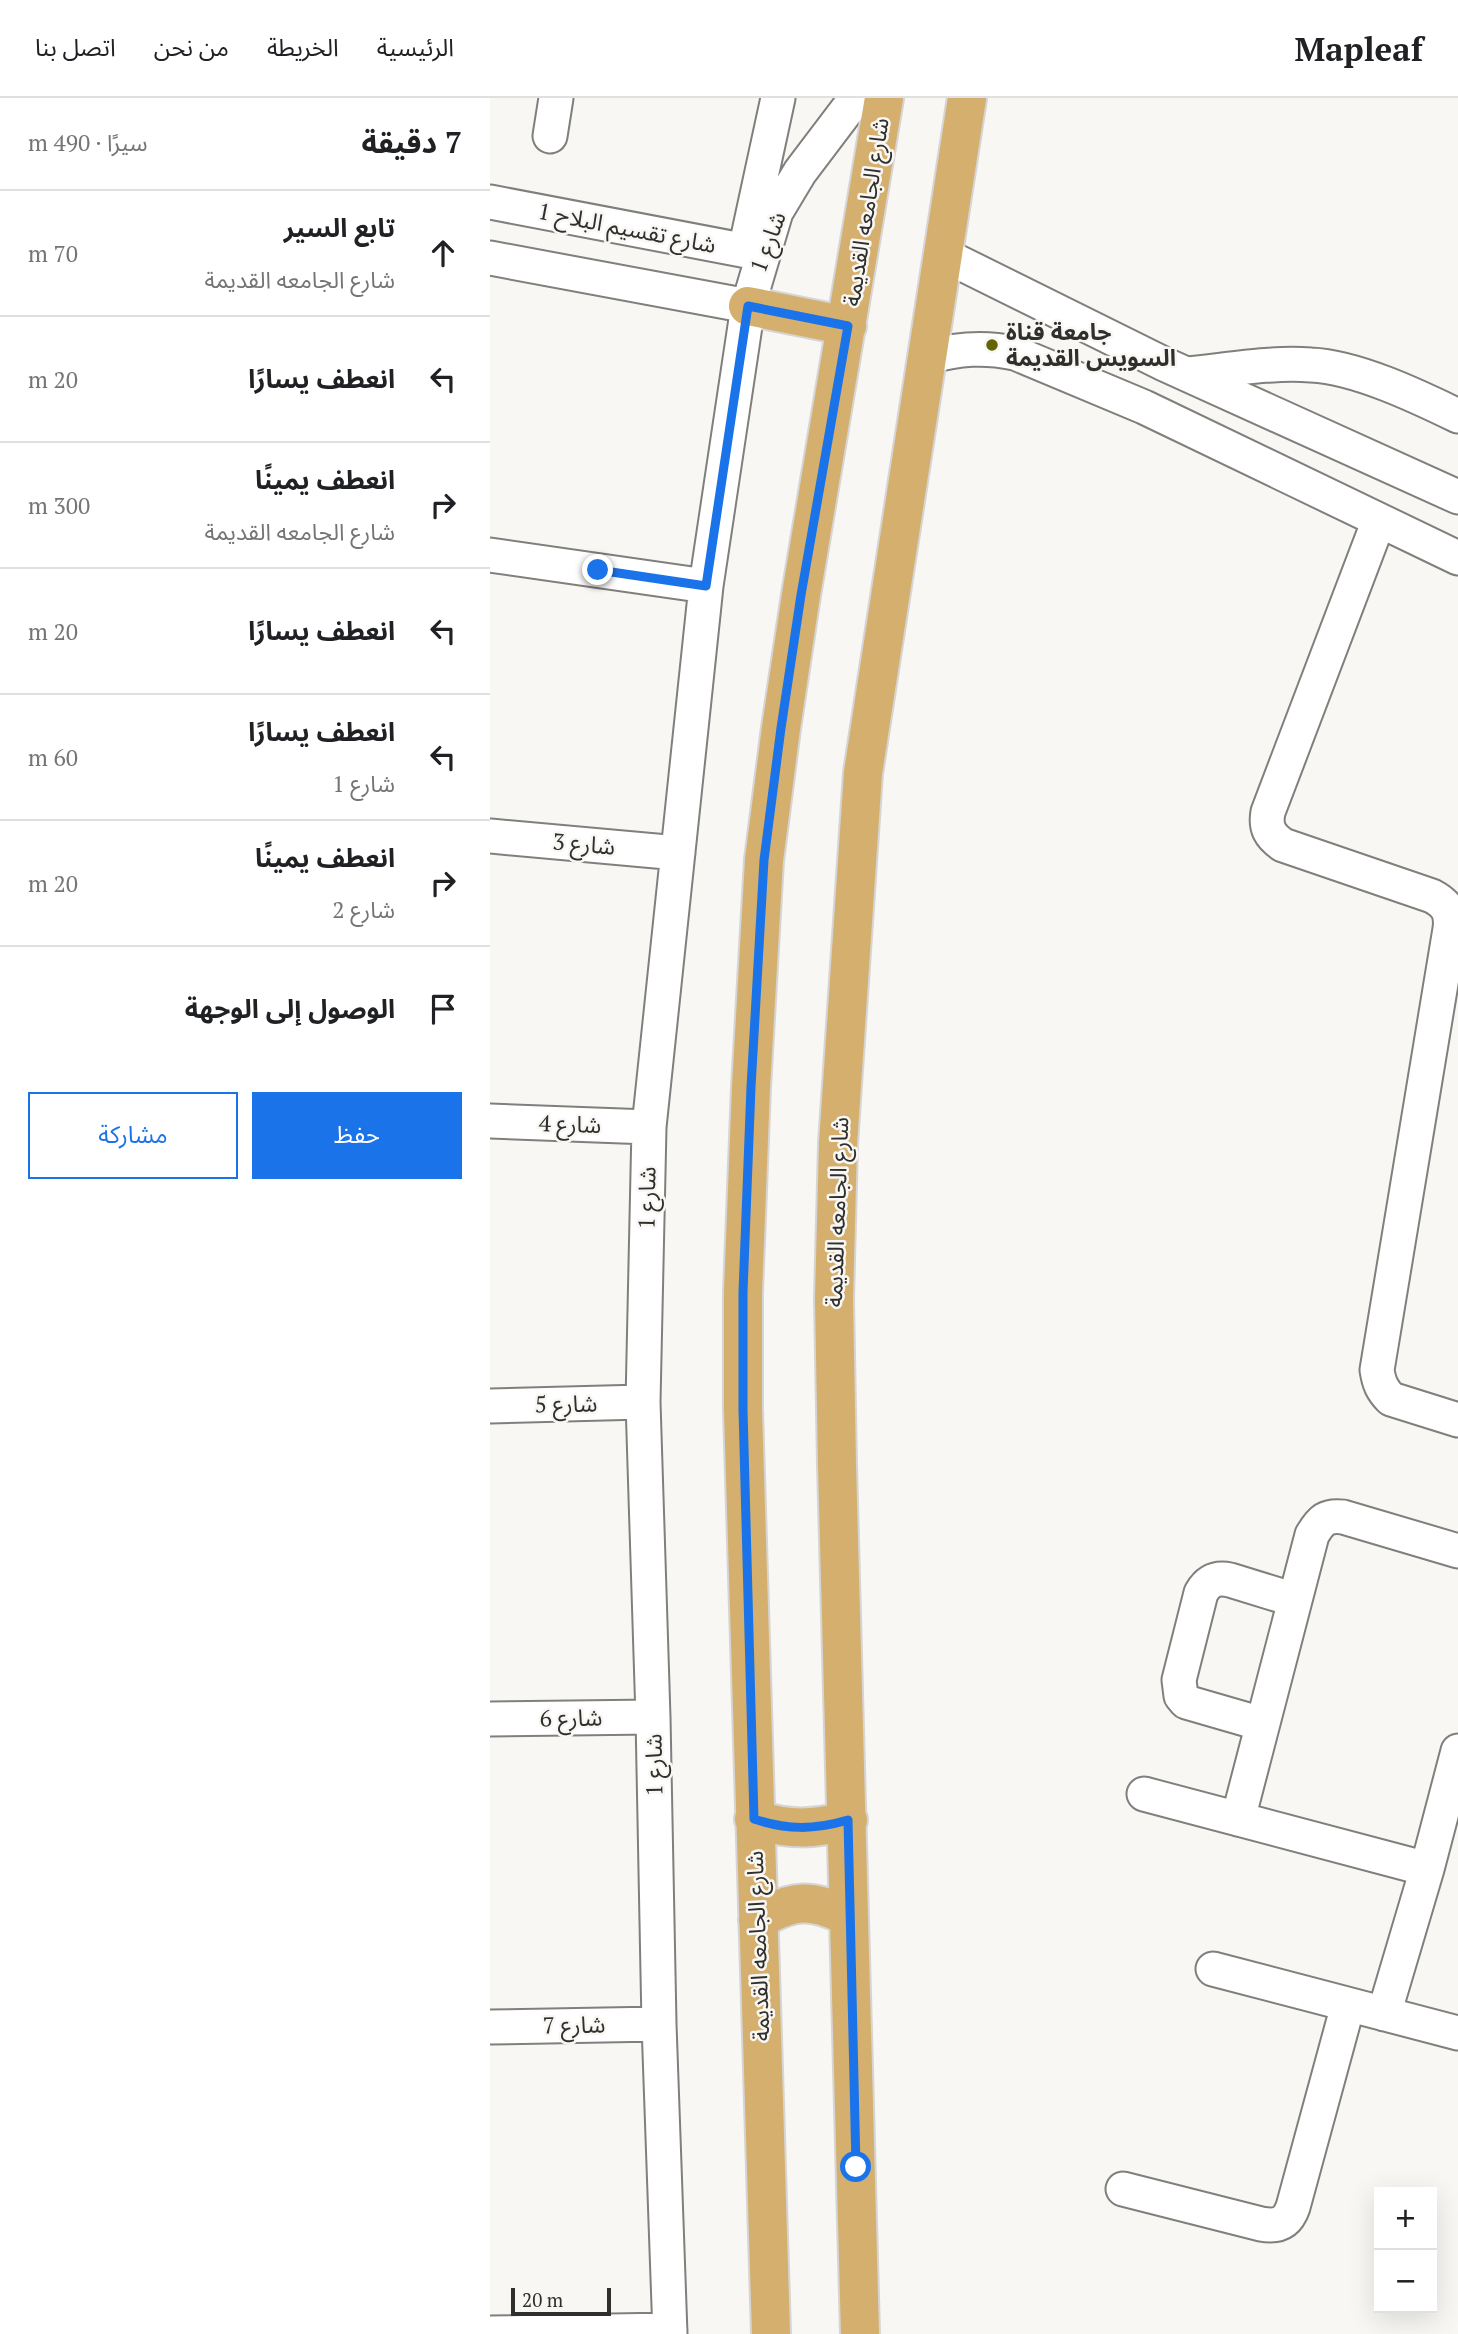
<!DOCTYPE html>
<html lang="ar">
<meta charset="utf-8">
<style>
:root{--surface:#fff;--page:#f6f6f6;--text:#202124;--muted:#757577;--line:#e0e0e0;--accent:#1a73e8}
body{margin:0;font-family:"PT Serif","Noto Sans Arabic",serif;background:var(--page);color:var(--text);direction:rtl}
.controls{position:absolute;right:21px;bottom:21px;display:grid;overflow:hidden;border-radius:0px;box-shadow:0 7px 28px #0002}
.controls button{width:63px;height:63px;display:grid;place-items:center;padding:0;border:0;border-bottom:2px solid var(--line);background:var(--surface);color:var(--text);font:35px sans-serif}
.scale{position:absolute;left:21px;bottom:18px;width:100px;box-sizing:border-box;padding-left:7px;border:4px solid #2f2f2d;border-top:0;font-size:19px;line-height:24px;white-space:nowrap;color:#2f2f2d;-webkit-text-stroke:5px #f9f7f4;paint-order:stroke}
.stop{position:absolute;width:21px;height:21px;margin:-16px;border:5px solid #1a73e8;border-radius:50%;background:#fff}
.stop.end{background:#1a73e8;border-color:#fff;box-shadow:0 2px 7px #0008}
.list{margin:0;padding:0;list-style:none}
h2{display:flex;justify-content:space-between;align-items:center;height:91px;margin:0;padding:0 28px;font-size:30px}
h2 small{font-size:23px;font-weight:400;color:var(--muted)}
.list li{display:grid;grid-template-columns:46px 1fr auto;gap:21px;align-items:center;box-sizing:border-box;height:126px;padding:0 28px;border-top:2px solid var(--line)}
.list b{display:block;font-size:26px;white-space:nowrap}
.list p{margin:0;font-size:23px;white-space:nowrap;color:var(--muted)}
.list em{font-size:23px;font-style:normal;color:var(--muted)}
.actions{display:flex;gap:14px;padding:21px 28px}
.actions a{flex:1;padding:16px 0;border:2px solid var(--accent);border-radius:0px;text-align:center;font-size:24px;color:var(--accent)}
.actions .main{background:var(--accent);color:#fff}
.icon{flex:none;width:38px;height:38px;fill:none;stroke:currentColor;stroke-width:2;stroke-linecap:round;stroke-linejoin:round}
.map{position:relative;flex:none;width:968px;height:2236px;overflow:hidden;direction:ltr}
header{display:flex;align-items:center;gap:42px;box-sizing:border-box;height:98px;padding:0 35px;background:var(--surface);border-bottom:2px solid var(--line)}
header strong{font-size:33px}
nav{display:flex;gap:38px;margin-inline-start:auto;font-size:24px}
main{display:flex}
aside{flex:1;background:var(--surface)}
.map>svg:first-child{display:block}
</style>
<header>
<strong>Mapleaf</strong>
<nav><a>الرئيسية</a><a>الخريطة</a><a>من نحن</a><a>اتصل بنا</a></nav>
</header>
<main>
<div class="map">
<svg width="968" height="2236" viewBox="0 0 968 2236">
<rect width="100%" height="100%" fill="#f9f7f4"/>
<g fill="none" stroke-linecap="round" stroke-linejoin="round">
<defs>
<path id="minor" d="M60 38 66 0
M0 104 273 156
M256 148 288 0
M454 157 674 266 968 399
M0 160 258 208
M439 259C469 250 495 249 525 255L654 309 968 460
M697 276C738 272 780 264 821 267 866 269 927 298 968 318
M889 422 778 714C775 730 780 738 793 747L942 798C957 806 962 814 960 831L887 1272C889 1285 892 1292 901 1301L968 1322
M0 457 216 488
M0 738 188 755
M0 1023 159 1029
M0 1308 153 1304
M0 1621 163 1619
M772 1626 696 1604 691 1598 689 1582 711 1495C718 1483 726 1479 740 1482L805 1502
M654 1696 937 1771
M748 1721 822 1437C831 1422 836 1417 853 1419L968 1453
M723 1871 968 1935
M894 1916 937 1771 968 1653
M0 1929 169 1926
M633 2091 771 2126C787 2129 797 2126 803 2109L858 1907
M0 2235 180 2232
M180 2236 169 1926 163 1619 153 1304 159 1029 216 488 258 208 286 114 310 74 366 0"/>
<path id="major" d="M258 208 357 228
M264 1721C297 1732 324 1732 358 1722
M268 1822C303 1801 322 1800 359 1819
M281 2236 253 1312V1194L261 989 274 762 291 630 311 497 394 0
M370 2236 347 1367 344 1201 348 1046 373 675 477 0"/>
</defs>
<use href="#minor" stroke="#807f7c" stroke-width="37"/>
<use href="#major" stroke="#d5d5d5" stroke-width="42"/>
<use href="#minor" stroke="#fff" stroke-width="33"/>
<use href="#major" stroke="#d5af6d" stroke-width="38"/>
</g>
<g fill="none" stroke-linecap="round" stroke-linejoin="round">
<path stroke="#1a73e8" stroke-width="9" d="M108 472 216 488 258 208 358 228 311 497 291 630 274 762 261 989 253 1194V1312L264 1721C297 1732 324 1732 358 1722L366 2069"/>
</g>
<circle fill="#626602" stroke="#f9f7f4" stroke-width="2.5" cx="502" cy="247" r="7"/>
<g text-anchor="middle" stroke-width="5" stroke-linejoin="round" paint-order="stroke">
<g font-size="23" fill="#2f2f2d" stroke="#f9f7f4">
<text transform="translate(376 114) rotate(-81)" y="8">شارع الجامعه القديمة</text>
<text transform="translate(137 130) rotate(11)" y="8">شارع تقسيم البلاح 1</text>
<text transform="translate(278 144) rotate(-70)" y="8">شارع 1</text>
<text transform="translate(94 746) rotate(5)" y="8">شارع 3</text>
<text transform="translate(80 1026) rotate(2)" y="8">شارع 4</text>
<text transform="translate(157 1100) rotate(-89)" y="8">شارع 1</text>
<text transform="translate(347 1114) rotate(-88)" y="8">شارع الجامعه القديمة</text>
<text transform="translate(76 1306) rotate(-1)" y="8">شارع 5</text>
<text transform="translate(81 1620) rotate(-1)" y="8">شارع 6</text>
<text transform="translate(164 1667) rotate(-91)" y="8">شارع 1</text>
<text transform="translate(268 1848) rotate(-92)" y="8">شارع الجامعه القديمة</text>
<text transform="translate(84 1927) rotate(-1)" y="8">شارع 7</text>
</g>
<g font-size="23" font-weight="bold" fill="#2f2f2d" stroke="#f9f7f4" text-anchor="start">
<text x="516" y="242">جامعة قناة<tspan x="516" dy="26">السويس القديمة</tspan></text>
</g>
</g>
</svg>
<div class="controls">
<button>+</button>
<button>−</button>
</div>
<div class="scale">20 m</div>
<div class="stop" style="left:366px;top:2069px"></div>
<div class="stop end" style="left:108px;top:472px"></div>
</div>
<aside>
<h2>7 دقيقة<small>سيرًا · 490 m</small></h2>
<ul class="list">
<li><svg class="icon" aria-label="ahead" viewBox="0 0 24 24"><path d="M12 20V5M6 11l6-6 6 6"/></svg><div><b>تابع السير</b><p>شارع الجامعه القديمة</p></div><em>70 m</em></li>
<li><svg class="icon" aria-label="left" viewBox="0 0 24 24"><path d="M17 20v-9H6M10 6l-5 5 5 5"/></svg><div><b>انعطف يسارًا</b></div><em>20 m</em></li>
<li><svg class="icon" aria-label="right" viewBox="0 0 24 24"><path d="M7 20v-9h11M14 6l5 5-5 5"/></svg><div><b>انعطف يمينًا</b><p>شارع الجامعه القديمة</p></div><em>300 m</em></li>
<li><svg class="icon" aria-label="left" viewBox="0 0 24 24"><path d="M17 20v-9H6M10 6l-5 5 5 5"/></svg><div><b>انعطف يسارًا</b></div><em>20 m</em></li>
<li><svg class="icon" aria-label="left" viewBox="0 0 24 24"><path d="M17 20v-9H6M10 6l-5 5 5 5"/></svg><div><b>انعطف يسارًا</b><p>شارع 1</p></div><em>60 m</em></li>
<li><svg class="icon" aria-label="right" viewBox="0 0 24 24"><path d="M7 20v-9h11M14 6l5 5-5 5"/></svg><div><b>انعطف يمينًا</b><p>شارع 2</p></div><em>20 m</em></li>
<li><svg class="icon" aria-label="arrive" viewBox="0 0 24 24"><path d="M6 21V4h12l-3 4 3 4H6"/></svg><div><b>الوصول إلى الوجهة</b></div></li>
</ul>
<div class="actions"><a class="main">حفظ</a><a>مشاركة</a></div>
</aside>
</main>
